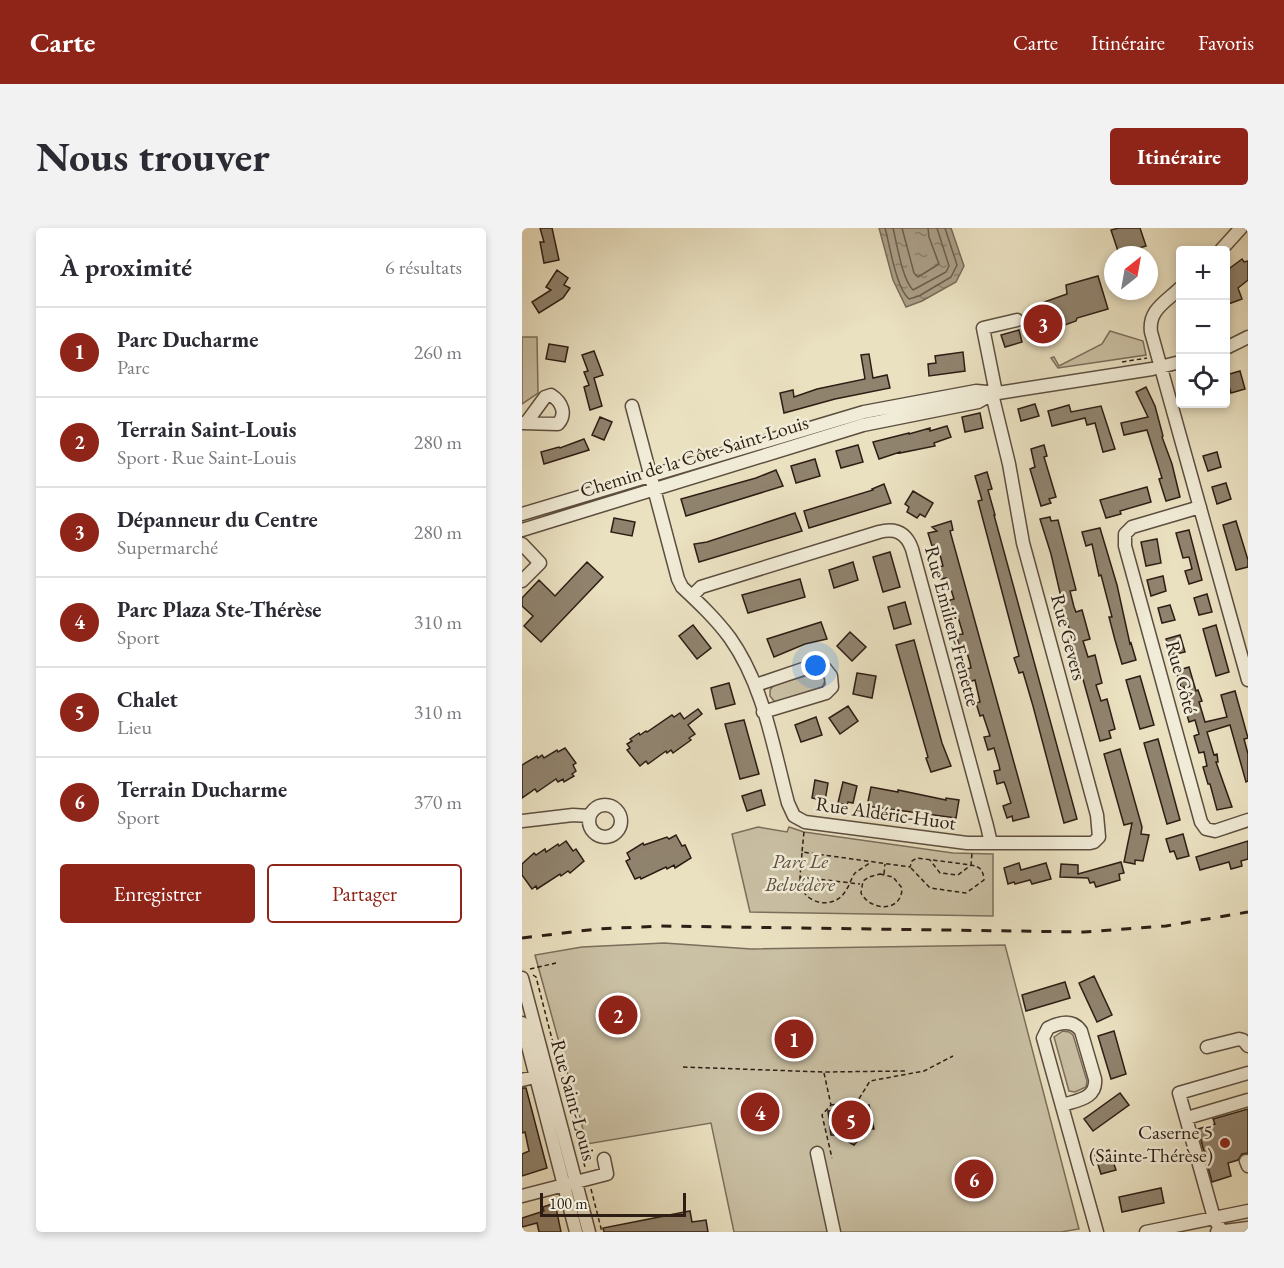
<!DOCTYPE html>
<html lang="fr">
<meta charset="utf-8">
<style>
:root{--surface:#fff;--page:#f2f2f3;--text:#2b2b33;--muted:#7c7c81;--line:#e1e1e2;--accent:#8f2418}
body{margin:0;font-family:"EB Garamond",serif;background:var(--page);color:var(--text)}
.controls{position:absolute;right:18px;top:18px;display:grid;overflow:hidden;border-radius:6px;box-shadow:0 3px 9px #0003}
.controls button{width:54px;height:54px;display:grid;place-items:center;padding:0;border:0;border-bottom:2px solid var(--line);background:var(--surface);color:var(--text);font:30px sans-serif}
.compass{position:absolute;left:582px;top:18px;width:54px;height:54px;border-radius:50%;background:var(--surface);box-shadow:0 3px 9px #0003;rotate:31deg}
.scale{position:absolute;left:18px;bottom:15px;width:146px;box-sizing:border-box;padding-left:6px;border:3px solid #2e1d14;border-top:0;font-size:16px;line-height:21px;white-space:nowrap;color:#2e1d14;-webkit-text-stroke:4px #f1ecd7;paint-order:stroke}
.you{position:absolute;left:294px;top:438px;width:21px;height:21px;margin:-15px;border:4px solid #fff;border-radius:50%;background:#1a73e8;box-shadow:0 0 0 9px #1a73e833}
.badge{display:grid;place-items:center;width:39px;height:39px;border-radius:50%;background:var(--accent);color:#fff;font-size:20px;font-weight:700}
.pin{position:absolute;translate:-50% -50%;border:3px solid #fff;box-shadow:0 2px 6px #0006}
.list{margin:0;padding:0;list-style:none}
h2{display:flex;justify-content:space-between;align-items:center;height:78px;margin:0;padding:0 24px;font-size:26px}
h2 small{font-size:20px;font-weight:400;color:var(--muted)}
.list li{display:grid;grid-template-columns:39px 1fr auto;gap:18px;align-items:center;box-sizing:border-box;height:90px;padding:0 24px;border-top:2px solid var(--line)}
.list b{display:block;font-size:22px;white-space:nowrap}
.list p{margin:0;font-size:20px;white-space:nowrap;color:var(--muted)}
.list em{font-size:20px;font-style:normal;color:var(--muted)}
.actions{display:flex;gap:12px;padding:18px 24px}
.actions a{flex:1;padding:14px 0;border:2px solid var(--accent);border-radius:6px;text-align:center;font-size:21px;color:var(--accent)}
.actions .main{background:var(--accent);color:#fff}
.icon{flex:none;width:33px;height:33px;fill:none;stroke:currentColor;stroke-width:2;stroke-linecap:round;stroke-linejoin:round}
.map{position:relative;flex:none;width:726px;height:1004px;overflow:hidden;border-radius:6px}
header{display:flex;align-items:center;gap:36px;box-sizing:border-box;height:84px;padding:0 30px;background:var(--accent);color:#fff}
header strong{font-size:28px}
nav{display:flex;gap:33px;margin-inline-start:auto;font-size:21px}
.intro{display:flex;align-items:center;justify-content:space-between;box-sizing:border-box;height:144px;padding:0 36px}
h1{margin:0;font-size:42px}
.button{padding:15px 27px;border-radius:6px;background:var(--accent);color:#fff;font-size:21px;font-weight:700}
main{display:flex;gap:36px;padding:0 36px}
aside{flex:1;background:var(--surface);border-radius:6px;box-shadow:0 3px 9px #0003}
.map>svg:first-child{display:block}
</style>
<header>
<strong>Carte</strong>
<nav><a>Carte</a><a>Itinéraire</a><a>Favoris</a></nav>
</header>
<div class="intro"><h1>Nous trouver</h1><a class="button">Itinéraire</a></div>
<main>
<aside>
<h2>À proximité<small>6 résultats</small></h2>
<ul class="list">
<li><span class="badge">1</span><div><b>Parc Ducharme</b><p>Parc</p></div><em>260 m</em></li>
<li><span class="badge">2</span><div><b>Terrain Saint-Louis</b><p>Sport · Rue Saint-Louis</p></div><em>280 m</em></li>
<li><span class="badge">3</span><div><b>Dépanneur du Centre</b><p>Supermarché</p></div><em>280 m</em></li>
<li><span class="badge">4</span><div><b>Parc Plaza Ste-Thérèse</b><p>Sport</p></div><em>310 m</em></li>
<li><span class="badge">5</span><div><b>Chalet</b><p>Lieu</p></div><em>310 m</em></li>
<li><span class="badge">6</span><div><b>Terrain Ducharme</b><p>Sport</p></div><em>370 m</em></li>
</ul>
<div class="actions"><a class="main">Enregistrer</a><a>Partager</a></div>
</aside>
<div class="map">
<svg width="726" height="1004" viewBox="0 0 726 1004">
<defs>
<pattern id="water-ripples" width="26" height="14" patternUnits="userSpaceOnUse" patternTransform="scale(1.5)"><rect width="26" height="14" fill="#aa9e86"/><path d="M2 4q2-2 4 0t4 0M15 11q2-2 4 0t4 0" fill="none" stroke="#8b806c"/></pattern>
</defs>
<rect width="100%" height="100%" fill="#eae1c1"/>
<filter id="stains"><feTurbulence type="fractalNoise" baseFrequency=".00333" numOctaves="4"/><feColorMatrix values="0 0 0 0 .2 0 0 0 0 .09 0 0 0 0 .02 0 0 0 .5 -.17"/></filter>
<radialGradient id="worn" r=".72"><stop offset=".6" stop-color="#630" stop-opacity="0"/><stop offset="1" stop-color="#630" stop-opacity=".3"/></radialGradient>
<path fill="#cac0a4" stroke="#7c6e5c" stroke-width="1.5" d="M588 103 621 113 624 127 536 140 529 130 532 129 537 138 580 116Z
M0 109H15L16 165 0 176Z
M294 445 302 449 303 453 300 459 256 474 252 473 248 468V462L252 457Z
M236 599 265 604 267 599 282 604 431 625 471 626V688L228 684 210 606Z
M142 715 229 721 483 717 557 1001 539 1004H212L189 895 65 916 13 727 60 719Z
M541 803 547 804 551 807 565 853 564 859 553 864 547 863 532 809Z"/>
<path fill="url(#water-ripples)" stroke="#786a58" stroke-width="1.5" d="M357 0H429L442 38 434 54 400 73 384 79 371 52Z"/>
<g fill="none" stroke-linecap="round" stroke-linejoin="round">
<path stroke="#6c5e4d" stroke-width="1.5" d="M363 0C368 18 374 60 387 71L397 68 429 49 435 37 423 0
M371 0C375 16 380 51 391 62L424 44 427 38 415 0
M380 0 392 45 396 49 417 36 407 9 406 0"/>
</g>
<path fill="#90836e" stroke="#2e1d14" stroke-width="1.5" d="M18 0H30L37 32 22 35 18 14H22Z
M597 0H618L624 18 597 26 589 2Z
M720 31 722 34 726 33V52L716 60 720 71 704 77V43Z
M35 42 46 50 42 57 48 60 41 70 17 85 10 74 29 62 24 59Z
M576 48 586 81 555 90 554 93 520 105 511 78 545 66 544 57Z
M497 102 500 114 483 119 479 107Z
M27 116 46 119 43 134 24 131Z
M72 123 81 147 72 150 80 178 68 182 62 159 67 157 62 144 66 143 60 127Z
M441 124 443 143 407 148 406 136 414 135 413 128Z
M347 126 351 150 365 147 368 160 313 171 262 185 258 165 271 162 272 169 295 161 343 151 339 127Z
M718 143 723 161 709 165 704 147Z
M624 159 633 178 641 208 640 209 650 236 658 269 644 273 637 251 640 250 625 202 602 207 599 195 626 189 614 164Z
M513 176 517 188 499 193 496 181Z
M547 177 549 184 579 178 593 221 581 224 573 195 565 197 563 190 530 198 526 183Z
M458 185 461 200 443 204 440 189Z
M78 189 90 194 82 212 70 207Z
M425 198 429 209 412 215 413 218 378 225V224L357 231 351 214 387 205V206L408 200V203Z
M62 211 67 222 22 236 19 224 37 219 38 220Z
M336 217 341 234 319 240 314 223Z
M522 217 525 228 522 229 534 269 527 271 529 275 519 278 508 241 513 239 509 221Z
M695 224 699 239 686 243 681 228Z
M293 231 298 248 274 255 269 238Z
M254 242 261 258 164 288 159 271 234 250Z
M465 244 470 261 466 262 473 287H472L555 591 542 595 511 478 501 444 497 445 492 430 497 428 456 273 460 272 453 248Z
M704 255 709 271 695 276 690 259Z
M362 256 369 275 287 300 282 283 351 262 350 261Z
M625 259 629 274 598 283 599 286 584 290 578 272Z
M391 263 411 275 403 289 398 286 395 290 385 284 387 279 383 276Z
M273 285 280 303 177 334 172 316 185 314Z
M528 289 529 293 536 292 554 362 548 363 552 379 554 384 560 382 568 411 561 413 566 429 573 427 580 455 574 457 579 473 585 471 593 501 587 503 589 510 578 513 542 382 529 326 518 291Z
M92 290 113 294 110 308 89 304Z
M429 293 431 302 428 303 507 589 491 593 490 588 485 590 481 578 489 575 484 559 482 554 475 556 472 543 478 542 477 537 472 520 466 522 462 509 468 508 461 487 458 488 454 475 458 474 453 452 447 454 444 441 449 440 448 435 443 418 438 420 434 407 441 406 436 389 433 384 429 385 425 373 432 371 427 355H425L424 350 419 351 416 339 421 338 415 316 410 318 406 305 415 303 410 299Z
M714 293 726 332V339L714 342 701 297Z
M578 300 595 357 608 416 609 415 614 432 600 436 593 412 587 389H590L579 347 577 348 570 316 564 318 560 304Z
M667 302 680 352 667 356 663 343 670 341 667 329 661 330 654 305Z
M635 311 639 335 624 338 619 314Z
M368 324 378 359 361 364 351 329Z
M65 334 81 349 19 414 2 398 11 388 0 378V370L17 352 33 368Z
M331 334 336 352 312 360 307 342Z
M641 348 644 363 629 368 625 352Z
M278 351 283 369 226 385 220 367Z
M685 366 690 384 677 387 672 370Z
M383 374 389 396 372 401 366 379Z
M648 377 653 392 640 395 636 380Z
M299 394 305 411 283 416 252 429 245 411Z
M171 397 189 420 175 431 157 408Z
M694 397 707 444 694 448 681 401Z
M328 404 344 419 330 433 315 418Z
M658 407 663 424 649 427 644 411Z
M392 412 420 515 429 538 409 544 404 530 406 529 374 417Z
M667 439 674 463 676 462 680 473 677 474 683 494 705 489 699 467 713 463 726 510 722 511 726 526V553L724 554 708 497 685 504 692 527 695 526 696 534H694L710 579 695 582 688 556H686L681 539 685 538 682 524 677 525 672 508 677 506 673 492 667 494 662 477 667 475 662 459 659 460 654 443Z
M335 445 354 448 350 470 331 466Z
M618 448 632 497 618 501 604 452Z
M207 455 213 476 194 481 189 460Z
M326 478 336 493 318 506 307 490Z
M176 481 180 486 166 497 173 506 167 510 169 512 151 525 149 522 145 525 144 523 126 536 124 533 118 538 105 522 108 520 105 516 110 513 108 511 117 505 118 507 124 503 125 504 150 487 152 489 158 485 162 491Z
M294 489 300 507 279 514 273 497Z
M222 492 237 546 218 551 203 496Z
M636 511 658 592 645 596 622 515Z
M43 520 54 535 51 537 54 543 50 546 52 548 42 554 41 551 36 554 34 551 15 564 13 561 0 570V537L15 528 16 530 20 527 22 530 35 522 36 524Z
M598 521 620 599 619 606 627 607 621 633 613 632V636L602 634 610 595 602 597 582 526Z
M293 552 306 555 303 573 290 570Z
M321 554 335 558 331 575 326 574 325 577 316 575Z
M349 559 376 564V562L424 572V570L437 572 434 590 345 578Z
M239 562 243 577 225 583 220 568Z
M661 606 667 628 655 631 652 623 648 624 644 611Z
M154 607 160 618 163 617 169 630 153 640 152 637 145 641 144 639 119 651 118 649 113 651 104 633 108 631 105 625 121 615 122 617 145 609 147 611Z
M44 613 51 623 54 621 62 633 48 645 46 643 39 648 38 646 15 661 14 658 10 661 0 647V636L12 625 14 627 23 621 24 624 36 616 37 618Z
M726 613V631L719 633 720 638 709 641 707 634 678 642 674 629Z
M599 634 602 645 597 646 598 652 574 659 572 654 568 655 566 650 538 649 539 636 556 637V646Z
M497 635 499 642 524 635 529 651 510 656 508 652 493 656 492 654 486 656 482 640Z
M572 748 590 787 575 794 557 755Z
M543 754 548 770 504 783 500 767Z
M592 803 604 846 589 851 576 808Z
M0 860H4L25 940 0 948V926L7 923 3 904 0 905Z
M598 865 607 877 571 903 562 891Z
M335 875 337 880 347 877 352 901H346L332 917 314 907H309L306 883 315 882V878Z
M726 881V925L720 926 716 932 706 935 709 948 690 954 676 901 693 896 691 891Z
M587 922 594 942 579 946 573 927Z
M639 960 642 975 600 984 597 969Z
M33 975 39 1004H17L15 995 0 999V990L22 983 21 979Z
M168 983 170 994 184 992 186 1004H82L81 1000Z"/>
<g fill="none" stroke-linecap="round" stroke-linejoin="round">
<defs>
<path id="minor" d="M699 22 719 0
M658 60C644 74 626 82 629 104L726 452
M704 120 726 109
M474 165 461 100 495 92
M110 178 156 351 160 359C177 375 194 391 208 410 242 458 251 519 266 575L272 588 283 594 445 615H568L572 614 577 609 575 587 501 315 487 236 470 166
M0 195 36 196C45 186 40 174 29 167L23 169 4 195
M678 279 610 299 603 306V318L679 594 684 601 693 603 726 592
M0 286 342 184 454 163 476 165 630 141 658 134
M0 302 341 197 456 174 470 166
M0 316 18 335 0 353
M170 368 179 359 357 304C373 300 384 304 390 321L465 598 469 615
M234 457 287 439 296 437 302 439 309 448 310 459 304 465 241 484
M67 593a16 16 0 1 1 32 0a16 16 0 1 1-32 0Z
M0 593 51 587 67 588
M0 750 67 1004
M0 795 54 1004
M685 819 717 811 721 812 726 818
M0 852 21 847
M541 877C556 872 575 870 573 851L559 803C551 791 538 794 526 800L521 810 575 1004
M665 890 726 872
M295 925 312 1004
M724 933 726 938
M0 968 85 946 82 931
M624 1004 726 983
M695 1004 726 1000
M700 1004 692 990 657 865 726 845"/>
</defs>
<use href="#minor" stroke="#5d4e3f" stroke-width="15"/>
<path stroke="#2e1d14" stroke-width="1.5" stroke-dasharray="4.5 3" stroke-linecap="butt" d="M600 134 625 130
M282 604 280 624 388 639 390 633 395 630 449 637 450 625
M280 625 278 649 338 656
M389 640 408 660 444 665 462 652C461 642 459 639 449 637L436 647 418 645 408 632
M358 646 371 649 380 660C380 685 348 683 339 665L341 653 347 649Z
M362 646 363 636
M278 649C278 659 281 667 291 672 303 678 318 674 324 662 328 657 329 650 333 645 338 641 344 638 349 634
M299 652 302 656 306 653
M8 741 34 735
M11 747 14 749 63 939
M161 839 302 844 383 843
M302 845 309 877 300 887 310 930
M309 877 335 874 348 853 402 843 431 828
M69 961 80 1004"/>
<use href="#minor" stroke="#f1ecd7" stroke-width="12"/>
<path stroke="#2e1d14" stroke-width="3" stroke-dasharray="10 10" stroke-linecap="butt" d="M0 710 75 701 139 698 562 704 644 698 726 684"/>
</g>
<circle fill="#8f2418" stroke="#f1ecd7" stroke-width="2" cx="703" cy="915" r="6"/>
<g text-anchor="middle" stroke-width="5" stroke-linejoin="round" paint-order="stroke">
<g font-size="20" fill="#2e1d14" stroke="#f1ecd7">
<text transform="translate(172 228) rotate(-17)" y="7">Chemin de la Côte-Saint-Louis</text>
<text transform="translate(431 398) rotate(75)" y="7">Rue Emilien-Frenette</text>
<text transform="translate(547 409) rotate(75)" y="7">Rue Gevers</text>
<text transform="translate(660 449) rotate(75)" y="7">Rue Côté</text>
<text transform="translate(364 585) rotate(8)" y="7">Rue Aldéric-Huot</text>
<text transform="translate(52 872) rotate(75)" y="7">Rue Saint-Louis</text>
</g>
<g font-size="20" font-style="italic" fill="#5d4e3f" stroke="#f1ecd7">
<text x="278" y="640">Parc Le<tspan x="278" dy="23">Belvédère</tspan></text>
</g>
<g font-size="20" fill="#2e1d14" stroke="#f1ecd7" text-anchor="end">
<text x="691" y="911">Caserne 5<tspan x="691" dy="23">(Sainte-Thérèse)</tspan></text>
</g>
</g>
<rect width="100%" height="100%" filter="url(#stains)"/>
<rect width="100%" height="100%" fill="url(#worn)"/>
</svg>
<div class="controls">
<button>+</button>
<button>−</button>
<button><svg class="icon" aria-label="locate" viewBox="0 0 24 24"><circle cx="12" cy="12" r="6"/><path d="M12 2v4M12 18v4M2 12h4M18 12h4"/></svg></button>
</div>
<svg class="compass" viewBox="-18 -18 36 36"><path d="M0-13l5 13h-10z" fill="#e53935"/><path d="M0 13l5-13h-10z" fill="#7c7c81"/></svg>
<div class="scale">100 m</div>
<div class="you"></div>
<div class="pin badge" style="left:272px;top:811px">1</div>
<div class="pin badge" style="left:96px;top:787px">2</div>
<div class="pin badge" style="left:521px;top:96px">3</div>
<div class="pin badge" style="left:238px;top:884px">4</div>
<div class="pin badge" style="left:329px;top:892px">5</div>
<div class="pin badge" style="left:452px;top:951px">6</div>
</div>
</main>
